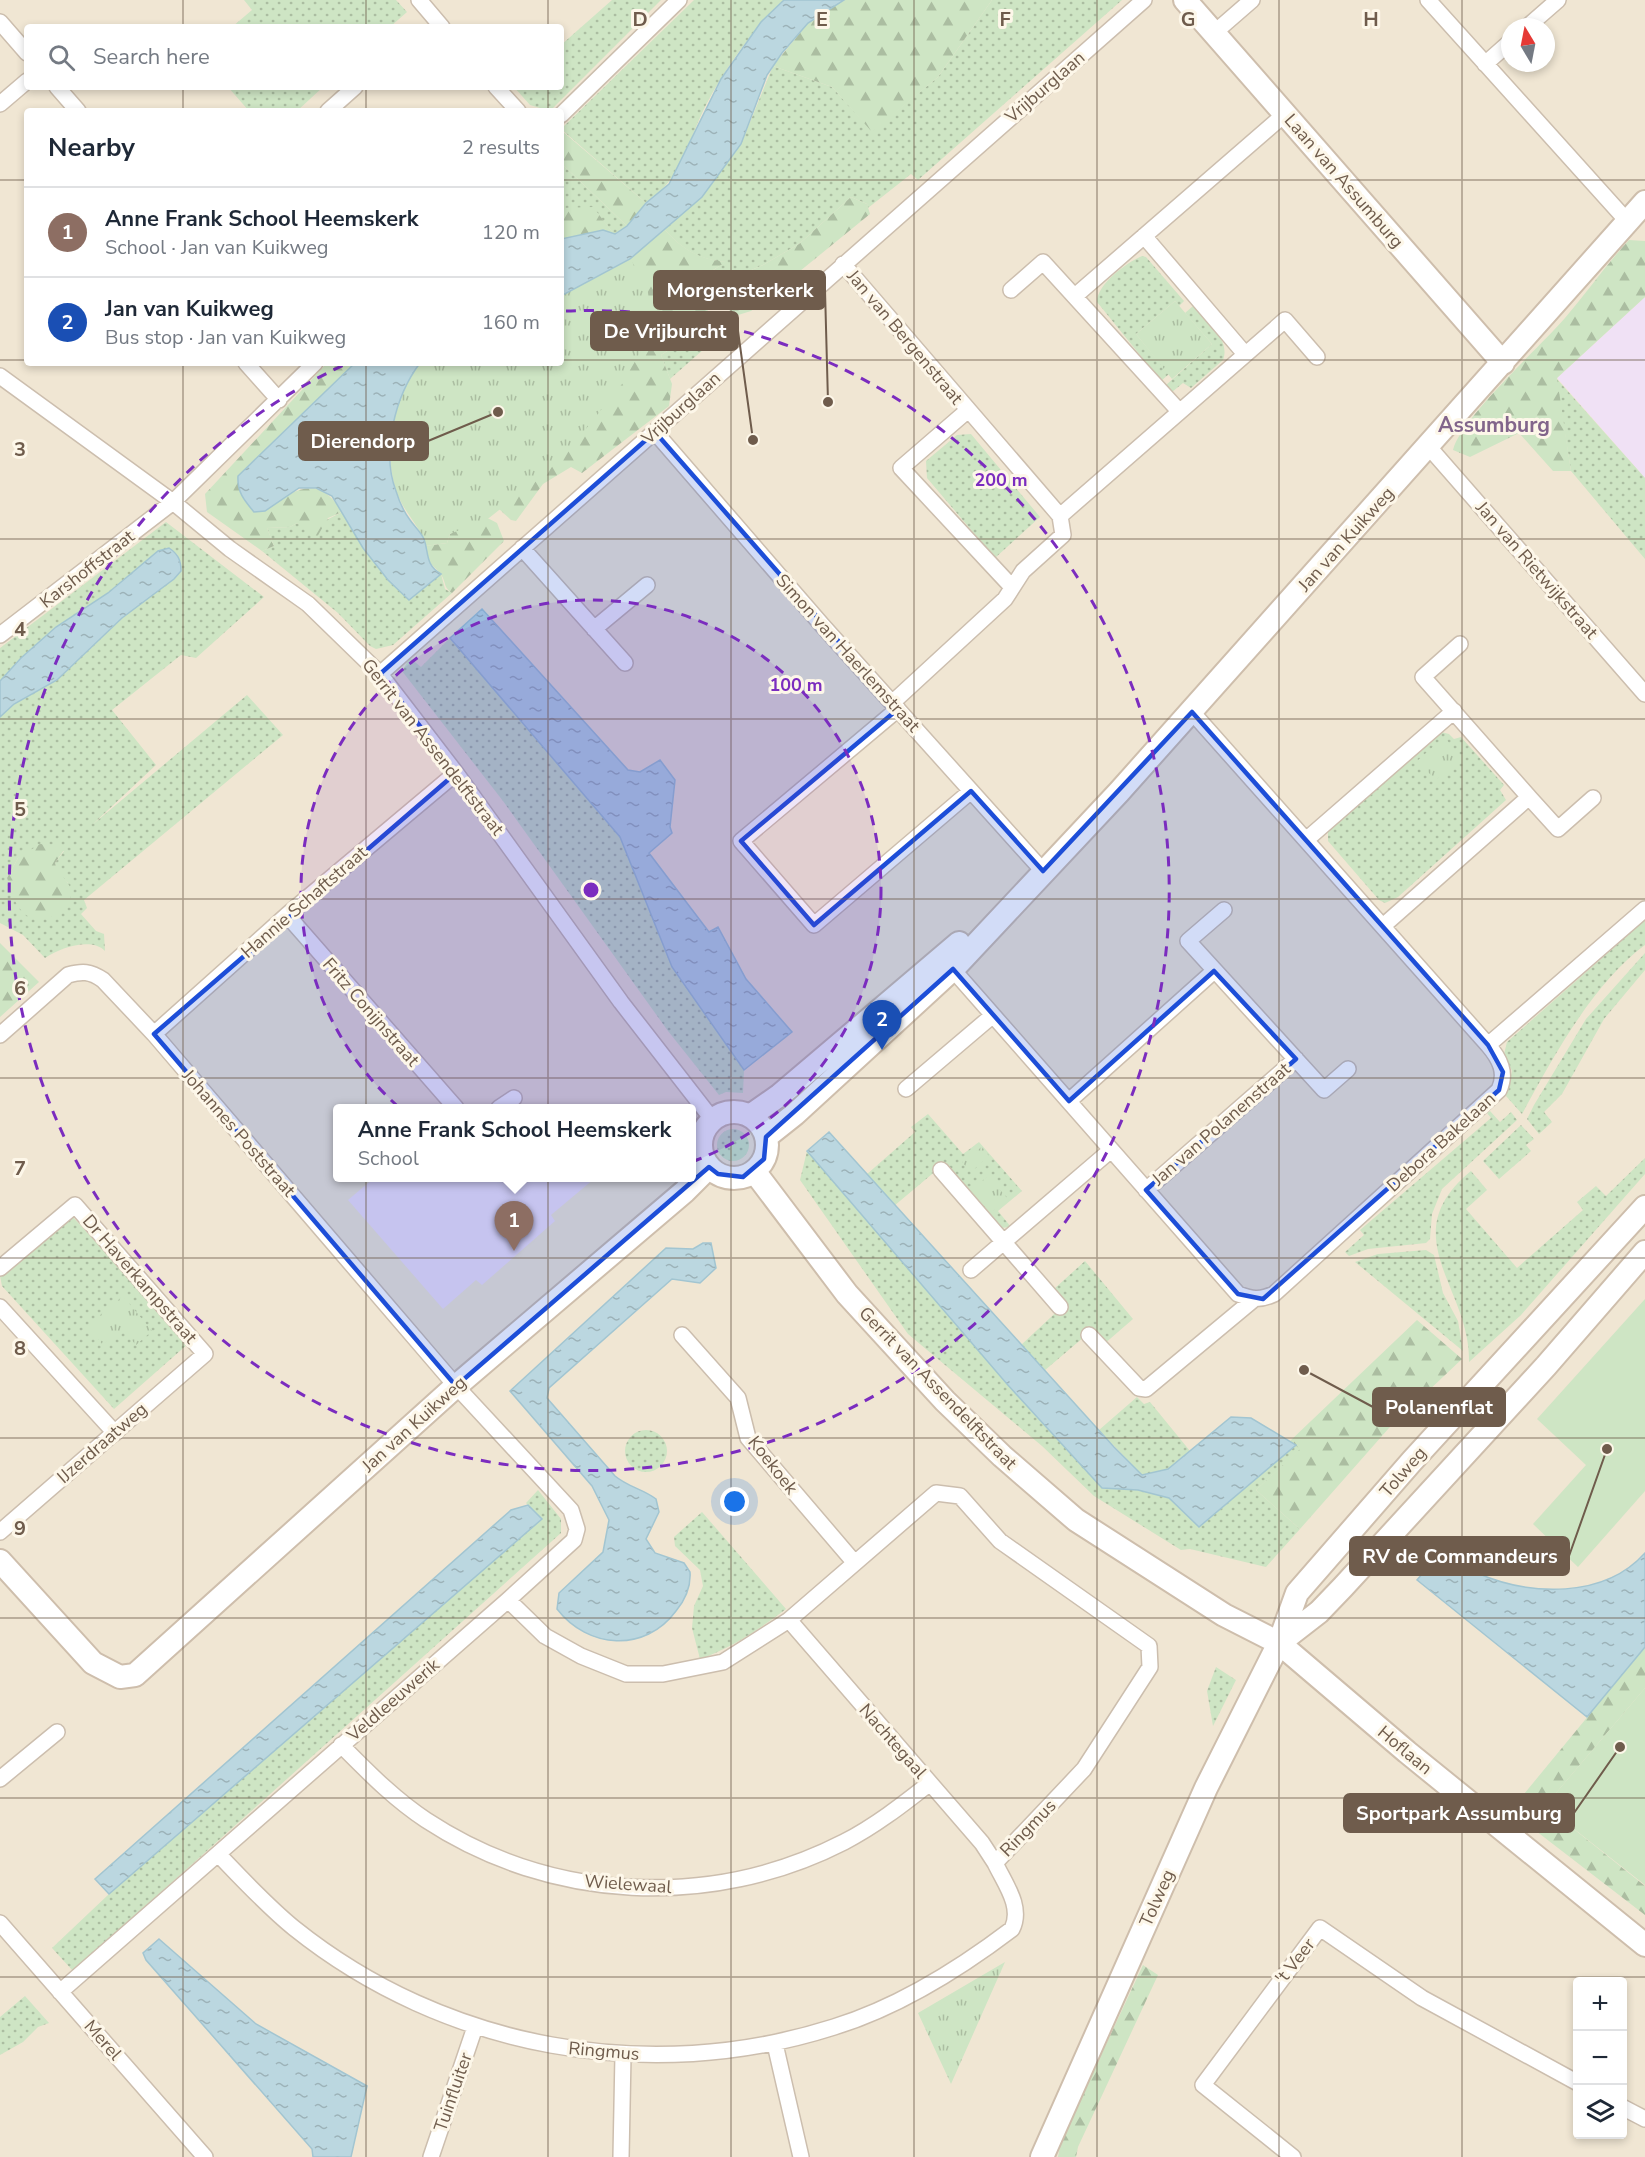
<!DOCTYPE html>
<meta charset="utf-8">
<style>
:root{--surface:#fff;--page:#f2f2f3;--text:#1f2937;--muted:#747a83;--line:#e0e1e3;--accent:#db2777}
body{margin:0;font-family:"Nunito Sans",sans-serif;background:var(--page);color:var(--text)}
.controls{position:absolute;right:18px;bottom:18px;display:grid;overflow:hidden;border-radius:6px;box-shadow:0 3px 9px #0003}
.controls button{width:54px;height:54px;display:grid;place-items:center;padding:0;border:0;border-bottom:2px solid var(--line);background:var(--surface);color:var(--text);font:30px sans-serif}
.compass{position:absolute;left:1501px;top:18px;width:54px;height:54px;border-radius:50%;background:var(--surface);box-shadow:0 3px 9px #0003;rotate:350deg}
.you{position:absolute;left:735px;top:1502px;width:21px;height:21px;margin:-15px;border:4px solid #fff;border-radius:50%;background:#1a73e8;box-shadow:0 0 0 9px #1a73e833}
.badge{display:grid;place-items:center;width:39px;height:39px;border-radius:50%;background:var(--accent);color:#fff;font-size:20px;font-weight:700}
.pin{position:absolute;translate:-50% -50px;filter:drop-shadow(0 2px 3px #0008)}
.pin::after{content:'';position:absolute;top:32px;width:21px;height:18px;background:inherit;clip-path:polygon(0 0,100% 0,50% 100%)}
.popup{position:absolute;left:333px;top:1104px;width:363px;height:78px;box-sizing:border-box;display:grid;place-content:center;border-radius:6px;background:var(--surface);filter:drop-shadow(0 2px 4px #0005);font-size:20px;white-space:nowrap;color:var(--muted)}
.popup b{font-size:22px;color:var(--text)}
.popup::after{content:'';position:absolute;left:50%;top:100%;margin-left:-12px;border:12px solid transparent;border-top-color:var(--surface)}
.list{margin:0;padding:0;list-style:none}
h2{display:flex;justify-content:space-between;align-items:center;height:78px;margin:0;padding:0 24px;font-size:26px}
h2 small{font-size:20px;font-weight:400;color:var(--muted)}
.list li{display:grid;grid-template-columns:39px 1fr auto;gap:18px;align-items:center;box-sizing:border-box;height:90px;padding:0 24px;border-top:2px solid var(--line)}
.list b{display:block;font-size:22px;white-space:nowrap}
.list p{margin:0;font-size:20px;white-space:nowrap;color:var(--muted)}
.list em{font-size:20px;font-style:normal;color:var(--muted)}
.icon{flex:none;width:33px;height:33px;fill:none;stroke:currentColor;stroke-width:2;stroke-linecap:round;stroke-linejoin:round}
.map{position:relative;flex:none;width:1645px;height:2157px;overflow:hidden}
.search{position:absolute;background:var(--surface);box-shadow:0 3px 9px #0003;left:24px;top:24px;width:540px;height:66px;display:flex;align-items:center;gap:15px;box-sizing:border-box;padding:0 21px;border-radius:6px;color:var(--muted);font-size:22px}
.panel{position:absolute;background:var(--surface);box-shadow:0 3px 9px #0003;left:24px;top:108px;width:540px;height:258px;border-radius:6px}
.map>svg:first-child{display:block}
</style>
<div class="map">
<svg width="1645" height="2157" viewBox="0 0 1645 2157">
<defs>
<pattern id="grass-dots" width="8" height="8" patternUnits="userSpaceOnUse" patternTransform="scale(1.5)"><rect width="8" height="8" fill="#cee5c4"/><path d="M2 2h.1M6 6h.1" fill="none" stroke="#abbda1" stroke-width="1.8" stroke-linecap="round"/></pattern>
<pattern id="forest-firs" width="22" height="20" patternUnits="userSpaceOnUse" patternTransform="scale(1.5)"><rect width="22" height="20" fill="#cee5c4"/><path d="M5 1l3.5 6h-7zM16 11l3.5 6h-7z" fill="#abbda1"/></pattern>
<pattern id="park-tufts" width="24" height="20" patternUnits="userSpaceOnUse" patternTransform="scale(1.5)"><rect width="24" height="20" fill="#cee5c4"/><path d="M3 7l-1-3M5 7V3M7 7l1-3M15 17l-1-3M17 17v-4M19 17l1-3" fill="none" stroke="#abbda1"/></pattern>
<pattern id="water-ripples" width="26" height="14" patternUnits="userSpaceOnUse" patternTransform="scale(1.5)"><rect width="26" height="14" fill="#bbd7e0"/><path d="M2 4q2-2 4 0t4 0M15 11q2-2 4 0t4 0" fill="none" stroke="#9cb2b8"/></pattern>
</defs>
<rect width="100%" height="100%" fill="#f9f3e4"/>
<path fill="#f0e6d3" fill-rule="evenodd" d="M0 0H1645V2157H0ZM27 27H561V87H27ZM1510 27H1546V63H1510ZM27 111H561V363H27ZM337 1108H691V1178H337ZM1578 1982H1622V2134H1578Z"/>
<path fill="#f0e1f5" d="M1645 297V478L1557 378Z
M374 1178H593L594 1179 551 1215 555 1221 482 1285 476 1280 443 1309 348 1200Z"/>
<path fill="url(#grass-dots)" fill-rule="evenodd" d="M244 0H396L407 12 390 27H232L252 10Z
M612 0H661L550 111 530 105 514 87H561V45Z
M694 0H784C754 29 727 65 707 103 689 137 681 181 646 203L561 129Z
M992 0H1122L918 180 911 174 868 208 867 204 851 197 799 244 763 265 728 280 705 276 725 262C697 259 682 249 663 228L702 197 741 144 773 66 832 87 872 131 938 77Z
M228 87H323L297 111H249Z
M561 163 627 226 614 234 593 208H561Z
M1142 256 1146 257 1184 301 1179 306 1175 301 1136 334 1169 374 1161 381 1097 302C1097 284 1126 263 1142 256Z
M1193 306C1206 320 1231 339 1223 360L1191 388 1183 383 1172 392 1166 385 1212 344 1185 313Z
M707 312 729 327 670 379 661 355C679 344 700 333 707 312Z
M1556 378 1645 478V559L1571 471Z
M971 434 1040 517 995 558 927 478 926 461 957 435Z
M342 512C361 545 381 573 409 600L441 574 445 589 452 593 393 645 376 649 370 646 338 613 262 551 274 546 267 528 290 527 297 523 309 529Z
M166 522 264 597 196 658 181 655 112 710 156 765 92 825 247 695 283 735 84 900 87 908 81 914 96 931 104 934 105 951C91 937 60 948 45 958L23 935 0 923V717L14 704 57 680 181 563 177 554 56 627 21 658 0 681V648ZM64 851 55 863 57 873 68 883 12 890 7 878 18 858Z
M450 638 620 837 672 967 744 1070 743 1093 726 1092 719 1095 668 1031 503 801 402 671 410 658 421 667Z
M1441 732 1449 734 1454 739 1461 737 1504 785 1500 790 1506 800 1398 897 1385 903 1379 900 1328 841V832Z
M1645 920V945C1593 983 1552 1059 1522 1114L1506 1096 1512 1071 1504 1054 1507 1042Z
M1645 953V970L1604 1019 1562 1094 1544 1112 1552 1122 1539 1134 1527 1119 1534 1105 1586 1019Z
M1490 1111 1500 1122 1511 1112 1517 1120 1442 1189 1432 1214 1430 1239 1426 1243 1368 1249 1349 1256 1345 1252 1364 1235 1360 1230 1491 1118 1487 1113Z
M928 1114 963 1154 979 1142 1022 1191 998 1211 1011 1227 1000 1228 944 1164 894 1206 866 1175 915 1132 911 1127Z
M1521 1125 1534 1139 1526 1145 1531 1151 1499 1179 1483 1161Z
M717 1145a16 16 0 1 1 32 0a16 16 0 1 1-32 0Z
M807 1151 1007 1384 1102 1488 1138 1490 1169 1498 1199 1527 1296 1445 1301 1449 1256 1490 1300 1529 1266 1567 1190 1549 1181 1550 1094 1496 1042 1446 908 1334 800 1180Z
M1645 1158V1174L1521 1315 1469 1362C1471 1288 1392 1236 1471 1171L1487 1190 1466 1209 1517 1268 1583 1210 1577 1202 1596 1186 1606 1196Z
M71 1215 189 1343 114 1409 2 1286 0 1276Z
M1426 1250 1434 1255 1443 1293 1458 1321 1463 1351 1355 1262 1378 1254Z
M1085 1261 1133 1319 1103 1345 1091 1331 1044 1371 1021 1345 1065 1304 1054 1289Z
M1137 1397 1144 1404 1150 1402 1190 1451 1168 1469 1142 1475 1099 1430Z
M625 1451a21 21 0 1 1 42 0a21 21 0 1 1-42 0Z
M538 1490 561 1519V1533L73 1971 52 1948 109 1894 542 1519 526 1503Z
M702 1512 786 1609C758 1630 733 1647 700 1659L692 1628 694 1606 703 1586 700 1570 675 1546 674 1537Z
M1216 1667 1236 1680 1213 1726 1207 1691Z
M25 1996 49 2023 38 2027 23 2042 0 2055V2017Z"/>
<path fill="url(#forest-firs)" d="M844 0H992L938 77 872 132 832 87 773 66 808 23Z
M561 130 646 203 627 226 561 163Z
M851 197 867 204 870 214 751 311 735 316 731 311 711 302C700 333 687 338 661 355L672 384 669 406 582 473 571 467 543 484 516 521 511 520 499 509 513 495 632 274 630 259 663 228C682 249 698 259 726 262L705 275 728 280 763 265 799 244Z
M593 207 614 234 603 230 561 239V208Z
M1629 240 1645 241V297L1557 378 1571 471H1553L1519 433 1470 457 1453 450C1460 419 1540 347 1565 318 1587 292 1606 265 1629 240Z
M327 363H355L238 476 265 511C293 489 319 473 342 512L328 518 317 537 297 523 290 527 267 528 274 546 262 551 207 512 205 494Z
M480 514 497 523 504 541 452 593C444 588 446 584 442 576 434 564 427 566 425 546L447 543 450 534Z
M40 844 58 845 64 850 55 863C58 876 72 881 71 895 69 913 41 926 26 915 15 907 11 890 7 878L18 858Z
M0 943 39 982 0 1017Z
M1417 1320 1462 1359 1389 1428 1300 1529 1256 1490 1300 1449 1290 1441Z
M1645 1647V1688L1545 1806 1645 1886V1915L1510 1811Z
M1143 1965 1158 1975 1078 2147 1076 2157H1058L1061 2141Z"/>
<path fill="url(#park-tufts)" d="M630 259 647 285 651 316 645 344 622 384 573 445 546 473 489 518 450 534 447 543 425 546C423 531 408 516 401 502 380 459 391 400 420 363H561V296Z
M1175 301 1212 344 1172 379 1136 334Z
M1444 737 1462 758 1436 780 1417 761Z
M982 1147 989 1156 971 1172 962 1162Z
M988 1176 1008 1199 987 1216 969 1192Z
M123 1296 152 1331 136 1345 122 1329 103 1345 87 1326Z
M1005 1962 951 2084 918 2013Z"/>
<path fill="#cee5c4" d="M1645 1299V1491L1578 1567 1533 1524 1586 1465 1537 1419Z
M1645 1688V1885L1545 1806Z"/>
<path fill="url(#water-ripples)" stroke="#a2c5d1" stroke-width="1.5" d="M784 0H844L808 23 782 53 767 75 741 144 702 197 630 259 561 296V239L603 230 615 234 627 226 646 203 669 184 721 79 761 22Z
M355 363H420C395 396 381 452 396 491 399 501 404 512 410 520 414 526 421 532 424 539 429 553 425 565 441 574L409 600 388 580 363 548 332 496 316 488H299L265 511 254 512C244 500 237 492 238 476Z
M169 548C178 554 181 560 181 571L174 579 122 618 57 680 14 704 0 717V681L21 658 56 627 108 593 158 551Z
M482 609 628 770 640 772 660 760 675 780 670 827 672 833 649 853 709 932 718 927 746 979 792 1032 744 1070 672 967 620 837 450 638Z
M829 1132 1114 1447 1142 1475 1168 1469 1231 1417 1251 1418 1296 1445 1199 1527 1169 1498 1138 1490 1102 1488 1007 1384 807 1151Z
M703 1243H711L716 1268 700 1283 672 1279 549 1388 547 1398 615 1476C628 1487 643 1489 656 1499L659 1512 646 1539 655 1553 684 1563 690 1572C691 1586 685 1600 676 1611 645 1653 588 1649 557 1609L559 1593 603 1552 609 1520 592 1486 510 1391 666 1248 693 1249Z
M528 1505 542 1519 109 1894 95 1879 511 1510Z
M1441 1552C1453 1559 1465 1568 1477 1573 1530 1596 1604 1599 1645 1553V1647L1587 1717 1417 1580Z
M159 1939 256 2024 367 2086 351 2157H313L312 2149 146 1960 143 1953Z"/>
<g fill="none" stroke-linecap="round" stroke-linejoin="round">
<defs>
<path id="street" d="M419 0 442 27
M1428 0 1628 222
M0 22 27 53
M1527 27 1558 0
M1214 33 1252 0
M1485 64 1510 42
M57 87 78 111
M496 87 518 111
M0 104 27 81
M328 111 355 87
M561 115 679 0
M1144 236 1245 354
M843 264 1060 516 1285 320 1317 357
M1011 290 1043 262 1179 411
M1075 296 1285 114
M246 363 279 400
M0 376 173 502 230 549 308 604 380 674 456 773 621 1002 712 1119
M967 411 901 468 1011 586
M655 432 822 625 1043 871
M1428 446 1645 694
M522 548 625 663
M594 629 647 585
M0 635 173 502 315 363
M380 674 1144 0
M892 703 1005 599 1023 571 1063 535 1060 516
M898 709 741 841 814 925 971 791
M1192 712 1488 1045
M1529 797 1558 829 1593 798
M1306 840 1454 711
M1224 910 1188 941 1324 1090 1348 1069
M287 915 456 1108
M1383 926 1529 797 1423 677 1460 644
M948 964 1238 1294C1252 1299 1259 1301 1274 1294L1499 1090C1507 1073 1500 1059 1488 1045L1645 909
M154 1034 287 915 456 773
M0 1035 68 975C82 971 90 971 103 980L154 1034 456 1386 571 1510 577 1529 574 1540 508 1600 60 1992
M906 1089 992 1016
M1069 1101 1214 971
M499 1108 514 1098
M941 1170 1060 1307
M1146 1190 1296 1059
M0 1268 75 1205 205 1354 0 1532
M971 1270 1111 1150
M0 1307 115 1433
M682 1335 738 1398 748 1438 854 1562
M1089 1335 1139 1388 1146 1389 1253 1300
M789 1620 982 1843 995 1863
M341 1745C368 1772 394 1799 426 1820 551 1902 711 1910 844 1842 875 1826 902 1805 930 1783
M0 1779 57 1732
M219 1855C243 1880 267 1906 294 1928 445 2049 649 2086 834 2027 899 2007 958 1970 1012 1929 1023 1907 1005 1884 995 1863L1084 1769 1150 1667 1149 1646 1000 1541 960 1496 936 1493 789 1620 723 1662 663 1674H626L581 1656 545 1636 508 1600
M0 1923 205 2157
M775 2044 801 2157
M1622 2107 1645 2119
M431 2157 475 2027
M621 2157 623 2055
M1293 2157 1203 2085 1320 1928 1422 1998 1578 2083"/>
<path id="secondary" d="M1185 0 1503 363
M701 1145a33 33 0 1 1 66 0a33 33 0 1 1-66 0Z
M750 1116 780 1095 959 943
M766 1137 795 1114 953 969 1119 792 1645 202
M754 1171 847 1294 945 1401 1002 1456 1076 1520 1224 1615 1279 1643 1407 1752 1645 1945
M0 1561 93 1663 120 1677 135 1675 456 1386 685 1191 709 1167
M1279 1643 1319 1612 1343 1587 1546 1366 1645 1252
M1042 2157 1206 1788 1279 1643 1297 1593 1412 1461 1645 1207"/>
</defs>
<use href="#street" stroke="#ccbeae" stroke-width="18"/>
<use href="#secondary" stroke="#cebeac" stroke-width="26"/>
<use href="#street" stroke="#fff" stroke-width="15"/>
<use href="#secondary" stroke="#fff" stroke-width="22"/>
</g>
<path fill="#1d4ed8" fill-opacity="0.2" stroke="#1d4ed8" stroke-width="4.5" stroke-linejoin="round" d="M655 432 898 709 741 841 814 925 971 791 1043 871 1192 712 1488 1045 1503 1072 1499 1090 1263 1299 1238 1294 1146 1190 1296 1059 1214 971 1069 1101 953 969 766 1137 764 1159 743 1177 718 1174 709 1167 456 1386 154 1034 456 773 380 674Z"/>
<path fill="none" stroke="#6f5c4c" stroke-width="1.5" stroke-opacity="0.55" d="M183 0V27M366 0V27M548 0V27M731 0V2157M914 0V2157M1097 0V2157M1279 0V2157M1462 0V2157M183 87V111M366 87V111M548 87V111M0 180H27M561 180H1645M0 360H27M561 360H1645M183 363V2157M366 363V2157M548 363V2157M0 539H1645M0 719H1645M0 899H1645M0 1078H1645M0 1258H1645M0 1438H1645M0 1618H1645M0 1798H1645M0 1977H1645"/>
<circle cx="591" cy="890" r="290" fill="#7b2cbf" fill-opacity=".12"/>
<g fill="none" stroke="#7b2cbf" stroke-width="3" stroke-dasharray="10 8">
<circle cx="591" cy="890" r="290"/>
<path d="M566 311A580 580 0 1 1 346 364"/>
</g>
<g text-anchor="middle" stroke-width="6" stroke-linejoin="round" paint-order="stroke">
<g font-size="18" fill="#6f5c4c" stroke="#fdf7e9">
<text transform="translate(1045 87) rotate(-41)" y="6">Vrijburglaan</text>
<text transform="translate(1344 181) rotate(49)" y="6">Laan van Assumburg</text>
<text transform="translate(905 337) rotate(50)" y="6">Jan van Bergenstraat</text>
<text transform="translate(681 408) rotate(-42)" y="6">Vrijburglaan</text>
<text transform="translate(1346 539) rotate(-48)" y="6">Jan van Kuikweg</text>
<text transform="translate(87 569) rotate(-38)" y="6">Karshoffstraat</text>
<text transform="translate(1537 570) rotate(49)" y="6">Jan van Rietwijkstraat</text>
<text transform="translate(848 653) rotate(48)" y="6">Simon van Haerlemstraat</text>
<text transform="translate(433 747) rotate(52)" y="6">Gerrit van Assendelftstraat</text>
<text transform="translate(304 902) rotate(-41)" y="6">Hannie Schaftstraat</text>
<text transform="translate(371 1012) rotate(49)" y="6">Fritz Conijnstraat</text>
<text transform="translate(1221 1124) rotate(-41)" y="6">Jan van Polanenstraat</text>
<text transform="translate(239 1133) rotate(49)" y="6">Johannes Poststraat</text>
<text transform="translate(1441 1142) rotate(-42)" y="6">Debora Bakelaan</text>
<text transform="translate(140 1279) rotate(49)" y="6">Dr Haverkampstraat</text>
<text transform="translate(938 1388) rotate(46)" y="6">Gerrit van Assendelftstraat</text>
<text transform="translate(414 1424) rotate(-42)" y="6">Jan van Kuikweg</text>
<text transform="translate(102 1443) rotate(-41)" y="6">IJzerdraatweg</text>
<text transform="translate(773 1465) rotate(52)" y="6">Koekoek</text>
<text transform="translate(1403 1472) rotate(-49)" y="6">Tolweg</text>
<text transform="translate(393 1700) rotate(-41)" y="6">Veldleeuwerik</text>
<text transform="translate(893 1741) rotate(49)" y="6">Nachtegaal</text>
<text transform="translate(1405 1750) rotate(40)" y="6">Hoflaan</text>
<text transform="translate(1028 1828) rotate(-46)" y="6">Ringmus</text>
<text transform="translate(628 1884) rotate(4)" y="6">Wielewaal</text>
<text transform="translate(1157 1898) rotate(-66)" y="6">Tolweg</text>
<text transform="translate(1295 1961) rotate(-52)" y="6">'t Veer</text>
<text transform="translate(103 2040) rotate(49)" y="6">Merel</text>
<text transform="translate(604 2051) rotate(5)" y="6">Ringmus</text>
<text transform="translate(453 2092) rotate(-71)" y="6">Tuinfluiter</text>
</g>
<g font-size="21" font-weight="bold" fill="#82658b" stroke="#fdf7e9">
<text x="1494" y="432">Assumburg</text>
</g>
</g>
<g font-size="20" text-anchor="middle" font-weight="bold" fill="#6f5c4c" stroke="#fdf7e9" stroke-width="6" stroke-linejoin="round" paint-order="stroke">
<text x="640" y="26">D</text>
<text x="822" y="26">E</text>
<text x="1005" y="26">F</text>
<text x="1188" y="26">G</text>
<text x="1371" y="26">H</text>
<text x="20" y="456">3</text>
<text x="20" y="636">4</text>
<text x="20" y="816">5</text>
<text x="20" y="995">6</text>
<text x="20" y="1175">7</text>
<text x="20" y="1355">8</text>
<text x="20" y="1535">9</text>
</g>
<circle cx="591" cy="890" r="9" fill="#7b2cbf" stroke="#fdf7e9" stroke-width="3"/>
<g font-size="18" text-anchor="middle" font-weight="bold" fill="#7b2cbf" stroke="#fdf7e9" stroke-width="6" stroke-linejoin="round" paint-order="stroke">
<text x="1001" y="486">200 m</text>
<text x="796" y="691">100 m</text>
</g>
<path fill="none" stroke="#6f5c4c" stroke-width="2" d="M828 402L825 290M753 440L738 331M498 412L428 441M1304 1370L1373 1407M1607 1449L1569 1556M1620 1747L1574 1813"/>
<g fill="#6f5c4c" stroke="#fdf7e9" stroke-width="2">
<circle cx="828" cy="402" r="6"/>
<circle cx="753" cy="440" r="6"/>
<circle cx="498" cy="412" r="6"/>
<circle cx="1304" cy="1370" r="6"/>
<circle cx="1607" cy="1449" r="6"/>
<circle cx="1620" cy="1747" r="6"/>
</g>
<g fill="#6f5c4c" stroke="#6f5c4c" stroke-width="2">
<rect x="654" y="271" width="171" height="38" rx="6"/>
<rect x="591" y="312" width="147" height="38" rx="6"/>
<rect x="299" y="422" width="129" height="38" rx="6"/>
<rect x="1373" y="1388" width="132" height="38" rx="6"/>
<rect x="1350" y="1537" width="219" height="38" rx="6"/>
<rect x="1344" y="1794" width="230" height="38" rx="6"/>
</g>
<g font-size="20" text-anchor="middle" font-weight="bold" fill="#fff">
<text x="740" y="297">Morgensterkerk</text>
<text x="665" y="338">De Vrijburcht</text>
<text x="363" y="448">Dierendorp</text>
<text x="1439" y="1414">Polanenflat</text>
<text x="1460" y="1563">RV de Commandeurs</text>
<text x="1459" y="1820">Sportpark Assumburg</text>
</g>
</svg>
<div class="controls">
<button>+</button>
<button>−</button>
<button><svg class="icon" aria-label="layers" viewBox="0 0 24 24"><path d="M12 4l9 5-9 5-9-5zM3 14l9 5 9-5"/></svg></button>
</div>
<svg class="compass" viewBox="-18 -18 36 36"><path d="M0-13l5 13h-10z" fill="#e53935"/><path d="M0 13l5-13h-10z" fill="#747a83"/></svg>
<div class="you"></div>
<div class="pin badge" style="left:514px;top:1251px;background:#8d6e63">1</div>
<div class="popup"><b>Anne Frank School Heemskerk</b>School</div>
<div class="pin badge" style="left:882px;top:1050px;background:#1a4fb4">2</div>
<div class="search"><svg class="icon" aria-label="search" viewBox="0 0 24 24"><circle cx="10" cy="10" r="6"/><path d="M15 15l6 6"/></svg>Search here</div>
<section class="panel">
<h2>Nearby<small>2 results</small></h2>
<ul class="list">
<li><span class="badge" style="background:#8d6e63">1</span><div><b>Anne Frank School Heemskerk</b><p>School · Jan van Kuikweg</p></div><em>120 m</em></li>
<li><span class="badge" style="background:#1a4fb4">2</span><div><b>Jan van Kuikweg</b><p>Bus stop · Jan van Kuikweg</p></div><em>160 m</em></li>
</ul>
</section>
</div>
